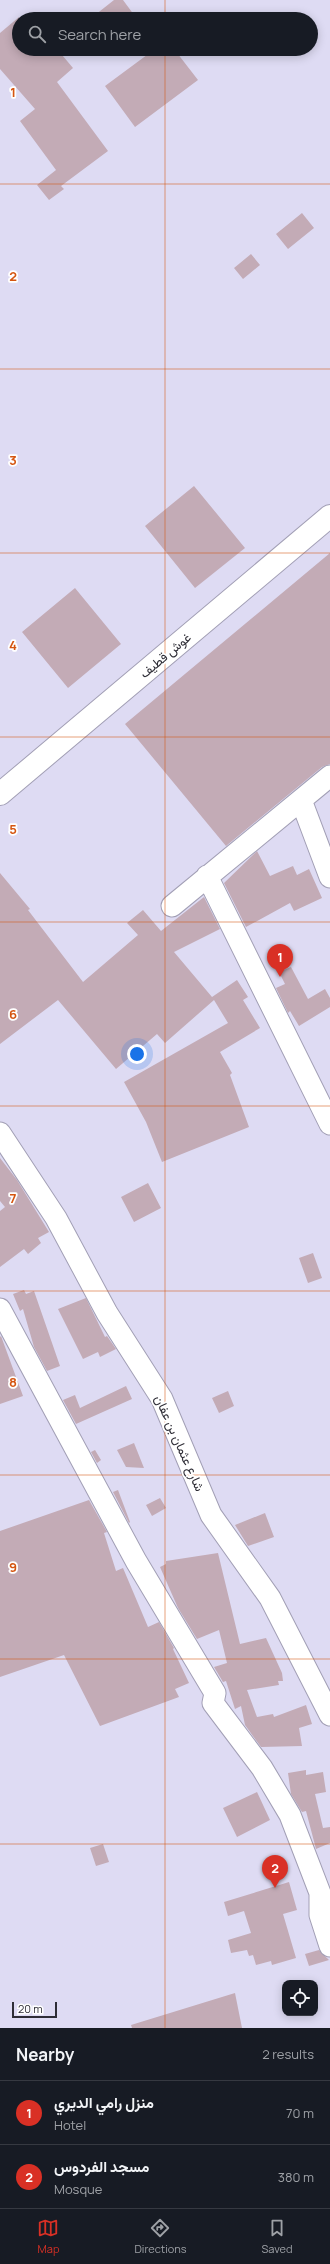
<!DOCTYPE html>
<meta charset="utf-8">
<style>
:root{--surface:#171b24;--page:#242831;--text:#f1f3f6;--muted:#9ea1a6;--line:#363941;--accent:#d93025}
body{margin:0;font-family:Manrope,Vazirmatn,sans-serif;background:var(--page);color:var(--text)}
.controls{position:absolute;right:12px;bottom:12px;display:grid;overflow:hidden;border-radius:8px;box-shadow:0 2px 10px #0003}
.controls button{width:36px;height:36px;display:grid;place-items:center;padding:0;border:0;border-bottom:1px solid var(--line);background:var(--surface);color:var(--text);font:20px sans-serif}
.scale{position:absolute;left:12px;bottom:10px;width:45px;box-sizing:border-box;padding-left:4px;border:2px solid #2e2d36;border-top:0;font-size:11px;line-height:14px;white-space:nowrap;color:#2e2d36;-webkit-text-stroke:3px #fff;paint-order:stroke}
.you{position:absolute;left:137px;top:1054px;width:14px;height:14px;margin:-10px;border:3px solid #fff;border-radius:50%;background:#1a73e8;box-shadow:0 0 0 6px #1a73e833}
.badge{display:grid;place-items:center;width:26px;height:26px;border-radius:50%;background:var(--accent);color:#fff;font-size:13px;font-weight:700}
.pin{position:absolute;translate:-50% -33px;filter:drop-shadow(0 1px 2px #0008)}
.pin::after{content:'';position:absolute;top:21px;width:14px;height:12px;background:inherit;clip-path:polygon(0 0,100% 0,50% 100%)}
.list{margin:0;padding:0;list-style:none}
h2{display:flex;justify-content:space-between;align-items:center;height:52px;margin:0;padding:0 16px;font-size:17px}
h2 small{font-size:13px;font-weight:400;color:var(--muted)}
.list li{display:grid;grid-template-columns:26px 1fr auto;gap:12px;align-items:center;box-sizing:border-box;height:64px;padding:0 16px;border-top:1px solid var(--line)}
.list b{display:block;font-size:15px;white-space:nowrap}
.list p{margin:0;font-size:13px;white-space:nowrap;color:var(--muted)}
.list em{font-size:13px;font-style:normal;color:var(--muted)}
.icon{flex:none;width:22px;height:22px;fill:none;stroke:currentColor;stroke-width:2;stroke-linecap:round;stroke-linejoin:round}
.map{position:relative;flex:none;width:330px;height:2028px;overflow:hidden}
.search{position:absolute;background:var(--surface);box-shadow:0 2px 10px #0003;left:12px;right:12px;top:12px;height:44px;display:flex;align-items:center;gap:10px;box-sizing:border-box;padding:0 14px;border-radius:22px;color:var(--muted);font-size:15px}
.sheet{height:180px;background:var(--surface)}
nav{display:flex;justify-content:space-around;align-items:center;box-sizing:border-box;height:56px;border-top:1px solid var(--line);background:var(--surface);font-size:11px;color:var(--muted)}
nav a{display:grid;justify-items:center;gap:2px}
nav .on{color:var(--accent)}
.map>svg:first-child{display:block}
</style>
<div class="map">
<svg width="330" height="2028" viewBox="0 0 330 2028">
<rect width="100%" height="100%" fill="#dedbf3"/>
<path fill="#c3abb6" d="M114 0H123L137 19H90Z
M19 17V49H57L73 68 57 82 108 151 61 186 64 189 49 200 37 185 56 170 20 121 35 109 0 69V33Z
M155 49H174L198 80 135 127 105 86Z
M302 213 314 228 288 249 276 234Z
M251 254 260 265 243 279 234 268Z
M194 486 245 548 195 588 145 526Z
M330 553V764L322 767 226 846 125 724Z
M75 588 121 644 68 688 22 632Z
M257 851 270 876 293 866 297 875 309 869 322 898 294 911 290 903 246 927 224 883Z
M0 873 30 909 28 910 83 982 138 935 127 923 143 910 161 931 204 897 220 929 174 952 212 997 237 980 248 997 243 1000 260 1028 220 1052 232 1073 230 1075 249 1127 162 1162 146 1122 124 1082 228 1023 214 1000 165 1043 157 1034 116 1069 58 1000 0 1044Z
M291 967 308 999 325 989 330 998V1007L299 1026 290 1011 288 1013 276 988 285 984 279 972Z
M0 1158 17 1180 49 1232 38 1238 41 1243 28 1254 24 1249 0 1267V1211L5 1207 0 1201Z
M148 1183 161 1208 134 1222 121 1197Z
M313 1253 322 1278 308 1283 299 1258Z
M24 1290 26 1294 34 1291 60 1366 47 1371 34 1347 23 1309 20 1311 13 1294Z
M86 1298 105 1337 107 1336 116 1349 100 1357 98 1352 83 1359 58 1309Z
M1 1336 23 1396 0 1404V1337Z
M126 1386 132 1399 76 1424 63 1400 75 1395 80 1408Z
M228 1391 234 1406 219 1413 212 1398Z
M134 1443 144 1468 126 1467 117 1450Z
M95 1450 101 1460 97 1463 91 1452Z
M118 1490 130 1522 129 1523 113 1492Z
M160 1498 166 1508 152 1516 146 1505Z
M89 1500 107 1532 104 1533 116 1571 123 1568 148 1627 159 1622 174 1648 173 1649 189 1683 175 1689 179 1697 100 1726 64 1655 0 1677V1531Z
M265 1513 274 1537 248 1546 235 1525Z
M218 1553 240 1644 266 1638 282 1673 283 1681H278L279 1685 247 1690 257 1717 273 1714 274 1717 306 1705 312 1724 299 1728 302 1746 261 1747 245 1725 241 1706 235 1709 226 1681 223 1682 214 1667 227 1663 219 1630 197 1639 178 1608 160 1567 166 1564V1561Z
M306 1770V1775L323 1772 326 1792 315 1794 323 1828 330 1827V1843L316 1849 306 1811 302 1812 291 1794 288 1773Z
M257 1792 270 1820 237 1837 223 1808Z
M103 1844 109 1862 96 1866 90 1848Z
M289 1882 297 1910 283 1914 296 1958 272 1965 271 1961 256 1965 253 1955 249 1956 247 1950 231 1953 228 1940 251 1933 244 1911 228 1916 224 1902Z
M319 1950 329 1960 309 1966 305 1954Z
M235 1993 242 2028H132L131 2025Z"/>
<g fill="none" stroke-linecap="round" stroke-linejoin="round">
<defs>
<path id="minor" d="M301 800 330 877
M207 876 330 1124
M172 906 330 776
M0 1133 56 1218 107 1313 162 1399 211 1515 270 1598 330 1715
M0 1309 136 1561 215 1693 213 1703 262 1768 290 1815 320 1893V1915L330 1946"/>
<path id="major" d="M0 794 330 516"/>
</defs>
<use href="#minor" stroke="#a29fb5" stroke-width="23"/>
<use href="#major" stroke="#a29fb5" stroke-width="24"/>
<use href="#minor" stroke="#fff" stroke-width="21"/>
<use href="#major" stroke="#fff" stroke-width="22"/>
</g>
<path fill="none" stroke="#d55510" stroke-width="1" stroke-opacity="0.55" d="M165 0V19M165 49V2028M0 184H330M0 369H330M0 553H330M0 737H330M0 922H330M0 1106H330M0 1291H330M0 1475H330M0 1659H330M0 1844H330"/>
<g text-anchor="middle" stroke-width="3.5" stroke-linejoin="round" paint-order="stroke">
<g font-size="13" fill="#2e2d36" stroke="#fff">
<text transform="translate(165 655) rotate(-40)" y="5">غوش قطيف</text>
<text transform="translate(180 1443) rotate(66)" y="5">شارع عثمان بن عفان</text>
</g>
</g>
<g font-size="13" text-anchor="middle" font-weight="bold" fill="#d55510" stroke="#fff" stroke-width="3.5" stroke-linejoin="round" paint-order="stroke">
<text x="13" y="97">1</text>
<text x="13" y="281">2</text>
<text x="13" y="465">3</text>
<text x="13" y="650">4</text>
<text x="13" y="834">5</text>
<text x="13" y="1019">6</text>
<text x="13" y="1203">7</text>
<text x="13" y="1387">8</text>
<text x="13" y="1572">9</text>
</g>
</svg>
<div class="controls">
<button><svg class="icon" aria-label="locate" viewBox="0 0 24 24"><circle cx="12" cy="12" r="6"/><path d="M12 2v4M12 18v4M2 12h4M18 12h4"/></svg></button>
</div>
<div class="scale">20 m</div>
<div class="you"></div>
<div class="pin badge" style="left:280px;top:977px">1</div>
<div class="pin badge" style="left:275px;top:1888px">2</div>
<div class="search"><svg class="icon" aria-label="search" viewBox="0 0 24 24"><circle cx="10" cy="10" r="6"/><path d="M15 15l6 6"/></svg>Search here</div>
</div>
<section class="sheet">
<h2>Nearby<small>2 results</small></h2>
<ul class="list">
<li><span class="badge">1</span><div><b>منزل رامي الديري</b><p>Hotel</p></div><em>70 m</em></li>
<li><span class="badge">2</span><div><b>مسجد الفردوس</b><p>Mosque</p></div><em>380 m</em></li>
</ul>
</section>
<nav>
<a class="on"><svg class="icon" aria-label="map" viewBox="0 0 24 24"><path d="M3 6l6-2 6 2 6-2v14l-6 2-6-2-6 2zM9 4v14M15 6v14"/></svg>Map</a>
<a><svg class="icon" aria-label="directions" viewBox="0 0 24 24"><path d="M12 3l9 9-9 9-9-9zM9 14v-3h6M13 9l2 2-2 2"/></svg>Directions</a>
<a><svg class="icon" aria-label="saved" viewBox="0 0 24 24"><path d="M7 4h10v16l-5-4-5 4z"/></svg>Saved</a>
</nav>
